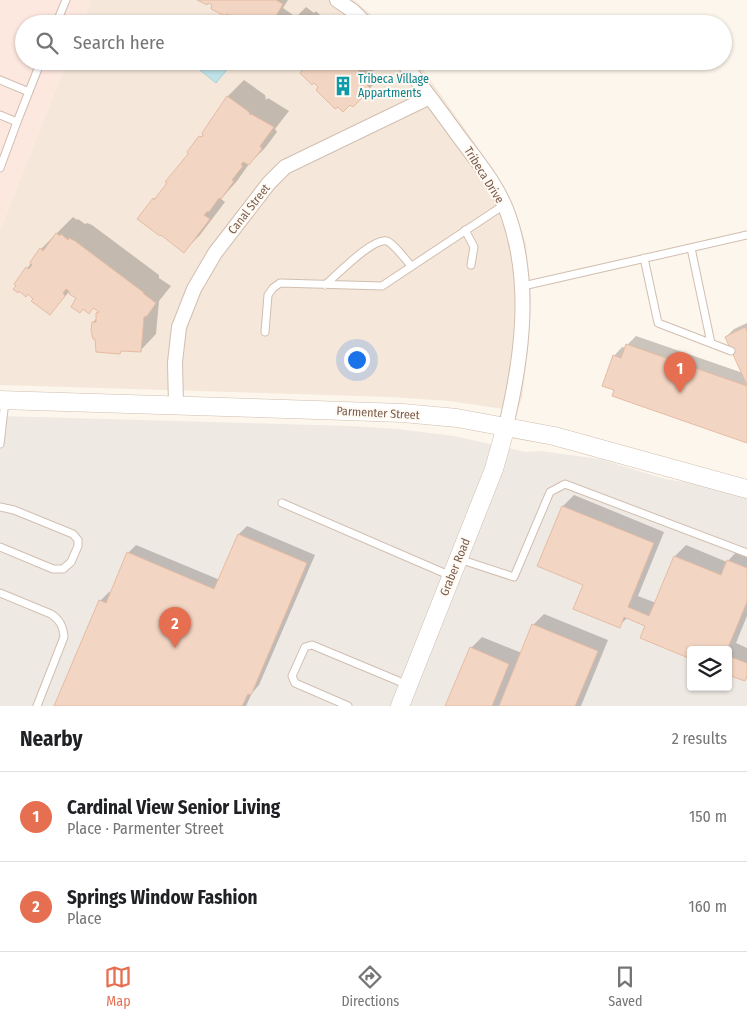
<!DOCTYPE html>
<meta charset="utf-8">
<style>
:root{--surface:#fff;--page:#f6f6f6;--text:#202124;--muted:#757577;--line:#e0e0e0;--accent:#e76f51}
body{margin:0;font-family:"Fira Sans Condensed",sans-serif;background:var(--page);color:var(--text)}
.controls{position:absolute;right:15px;bottom:15px;display:grid;overflow:hidden;border-radius:5px;box-shadow:0 1px 4px #0004}
.controls button{width:45px;height:45px;display:grid;place-items:center;padding:0;border:0;border-bottom:1px solid var(--line);background:var(--surface);color:var(--text);font:25px sans-serif}
.you{position:absolute;left:356px;top:359px;width:18px;height:18px;margin:-12px;border:4px solid #fff;border-radius:50%;background:#1a73e8;box-shadow:0 0 0 8px #1a73e833}
.badge{display:grid;place-items:center;width:32px;height:32px;border-radius:50%;background:var(--accent);color:#fff;font-size:16px;font-weight:700}
.pin{position:absolute;translate:-50% -41px;filter:drop-shadow(0 1px 2px #0008)}
.pin::after{content:'';position:absolute;top:26px;width:18px;height:15px;background:inherit;clip-path:polygon(0 0,100% 0,50% 100%)}
.list{margin:0;padding:0;list-style:none}
h2{display:flex;justify-content:space-between;align-items:center;height:65px;margin:0;padding:0 20px;font-size:21px}
h2 small{font-size:16px;font-weight:400;color:var(--muted)}
.list li{display:grid;grid-template-columns:32px 1fr auto;gap:15px;align-items:center;box-sizing:border-box;height:90px;padding:0 20px;border-top:1px solid var(--line)}
.list b{display:block;font-size:19px;white-space:nowrap}
.list p{margin:0;font-size:16px;white-space:nowrap;color:var(--muted)}
.list em{font-size:16px;font-style:normal;color:var(--muted)}
.icon{flex:none;width:28px;height:28px;fill:none;stroke:currentColor;stroke-width:2;stroke-linecap:round;stroke-linejoin:round}
.map{position:relative;flex:none;width:747px;height:706px;overflow:hidden}
.search{position:absolute;background:var(--surface);box-shadow:0 1px 4px #0004;left:15px;right:15px;top:15px;height:55px;display:flex;align-items:center;gap:12px;box-sizing:border-box;padding:0 18px;border-radius:28px;color:var(--muted);font-size:19px}
.sheet{height:245px;background:var(--surface)}
nav{display:flex;justify-content:space-around;align-items:center;box-sizing:border-box;height:70px;border-top:1px solid var(--line);background:var(--surface);font-size:14px;color:var(--muted)}
nav a{display:grid;justify-items:center;gap:2px}
nav .on{color:var(--accent)}
.map>svg:first-child{display:block}
</style>
<div class="map">
<svg width="747" height="706" viewBox="0 0 747 706">
<rect width="100%" height="100%" fill="#fdf6ec"/>
<path fill="#f5e8da" d="M91 0H354L382 24H82Z
M67 61H417L496 173 515 210 526 244 531 296 528 351 522 398 517 411 449 401 391 397 0 385V230Z"/>
<path fill="#fde8e0" d="M0 0H91L82 24H24V61H67L0 230Z"/>
<path fill="#efe9e4" fill-rule="evenodd" d="M0 416 351 426 398 429 454 436 526 452 540 451 600 459 665 479 747 492V706H0ZM691 650H728V687H691Z"/>
<path fill="#bfe3e8" stroke="#a5d3da" d="M189 61H234L216 83Z"/>
<path fill="#0003" d="M199 0H288L283 8 296 17 306 7 314 13 316 11 327 22 325 24H275L234 16 214 4Z
M289 61H366L374 70 371 73 378 80 353 105 320 87 298 65Z
M244 80 265 95 266 100 268 98 289 111 275 129 277 132 265 148 249 164 237 181 221 199 225 202 200 235 184 251 154 199 164 189 190 154 228 96Z
M73 217 77 220 78 219 85 224 87 223 92 225 159 275V278L171 286 159 301 156 334 140 351 93 322 97 318 100 311 69 292 50 313 16 284 41 249Z
M747 323V442L616 389 614 356 622 347 626 348 627 345 636 336 743 373 726 337 734 329Z
M574 495 664 532 638 596 656 603 675 556 686 545 727 562 739 549 747 553V616L736 643 747 648V678L745 680 728 673V650H691L647 625 628 617 619 626 585 584 539 565 563 506Z
M247 526 315 555 259 685 252 693 246 706H56L100 601 109 592 111 593 128 553 136 545 220 580 239 534Z
M544 614 608 640 581 706H447L471 648 482 637 522 653 533 625Z"/>
<path fill="#f3d5c3" stroke="#e6bba3" d="M197 0H276L283 4 276 16 287 24H237L230 20 232 17 227 14 225 16 211 9 212 5 208 3 207 5Z
M297 15 304 21 307 19 312 24H287Z
M287 61H344L352 69 354 66 367 79 364 82 371 89 353 107 350 105 343 112 338 107 335 109 316 90 318 87 314 83 312 85 300 73 302 71 298 67 295 69Z
M227 96 249 112 250 115 251 114 274 127 260 146 262 149 249 165 243 162 241 165 243 166 232 180 234 181 221 199 219 198 209 212 208 211 204 215 210 219 184 253 161 235 160 236 137 219 153 198 154 200 167 183 165 182 188 154 187 152 199 136 202 137 203 135 202 133Z
M56 233 60 236 61 234 68 240 69 238 75 241 143 292 144 294 156 303 147 316 144 317 141 352 121 351 120 354 96 352 95 339H93L91 330 92 322H96V313L99 312 93 308 89 314 83 309 80 313 71 307 76 298 69 294 70 292 66 289 63 293 65 296 50 315 31 301 33 299 28 294 26 297 19 291 18 293 13 289 16 286 14 284 26 267 29 269 32 265 30 262 40 248 43 251Z
M745 327 747 331V385L725 337Z
M626 344 747 386V443L612 396 614 390 602 386 613 355 621 358Z
M562 506 654 543 628 607 649 616 674 556 721 575 727 560 747 568V602L727 650H691V659L640 638 645 626 624 617 620 628 573 609 583 585 537 566Z
M238 534 307 563 251 695 248 694 242 706H54L99 600 106 603 127 552 214 589Z
M532 624 598 651 575 706H499Z
M470 647 509 664 492 706H445Z
M728 656 747 663V676L745 681 728 675Z"/>
<g fill="none" stroke-linecap="round" stroke-linejoin="round">
<defs>
<path id="service" d="M56 24 66 0
M0 80 29 92
M0 115 17 122 0 168
M17 122 41 61
M465 230 474 247 471 265
M691 248 711 343
M644 258 658 323 731 351
M325 285C337 275 373 237 387 241 394 244 406 260 411 266
M523 286 747 235
M265 332 268 295 273 288 280 283 382 286 504 205
M0 444 5 401
M282 503 451 576
M0 507 14 510 73 534 78 540V546L71 562 63 569H53L0 547
M459 559 514 577 550 492 565 484 747 553
M0 593 51 614C60 620 63 626 64 637L37 706
M348 706 295 683 292 676 305 647 312 645 408 685"/>
<path id="minor" d="M337 0 353 11 366 24
M402 61C421 85 439 109 457 134 476 160 499 186 509 217 532 285 522 358 506 426
M176 405 175 362 179 327 194 289 215 253 269 183 285 167 430 97"/>
<path id="tertiary" d="M0 400 316 410 403 413 457 418 554 436 747 489
M400 706 494 469 506 426"/>
</defs>
<use href="#service" stroke="#d1beb0" stroke-width="9"/>
<use href="#minor" stroke="#d1beb0" stroke-width="16"/>
<use href="#tertiary" stroke="#d1beb0" stroke-width="19"/>
<use href="#service" stroke="#fff" stroke-width="7"/>
<use href="#minor" stroke="#fff" stroke-width="14"/>
<use href="#tertiary" stroke="#fff" stroke-width="18"/>
</g>
<defs>
<symbol id="building-bare" viewBox="-9 -9 18 18"><path d="M-4-6H4V6H1V3H-1V6H-4ZM-2.5-4.3h1.7v1.8h-1.7ZM.8-4.3h1.7v1.8H.8ZM-2.5-1h1.7V.8h-1.7ZM.8-1h1.7V.8H.8Z" fill="#0f9aa8" stroke="#fffaf3" stroke-width="2.5" paint-order="stroke"/></symbol>
</defs>
<g fill-rule="evenodd">
<use href="#building-bare" x="329" y="72" width="28" height="28"/>
</g>
<g text-anchor="middle" stroke-width="4" stroke-linejoin="round" paint-order="stroke">
<g font-size="12" fill="#0d838f" stroke="#fffaf3" text-anchor="start">
<text x="358" y="83">Tribeca Village<tspan x="358" dy="14">Appartments</tspan></text>
</g>
<g font-size="12" fill="#7a5c4d" stroke="#fffaf3">
<text transform="translate(484 175) rotate(58)" y="4">Tribeca Drive</text>
<text transform="translate(249 209) rotate(-52)" y="4">Canal Street</text>
<text transform="translate(378 413) rotate(3)" y="4">Parmenter Street</text>
<text transform="translate(455 567) rotate(-68)" y="4">Graber Road</text>
</g>
</g>
</svg>
<div class="controls">
<button><svg class="icon" aria-label="layers" viewBox="0 0 24 24"><path d="M12 4l9 5-9 5-9-5zM3 14l9 5 9-5"/></svg></button>
</div>
<div class="you"></div>
<div class="pin badge" style="left:680px;top:393px">1</div>
<div class="pin badge" style="left:175px;top:648px">2</div>
<div class="search"><svg class="icon" aria-label="search" viewBox="0 0 24 24"><circle cx="10" cy="10" r="6"/><path d="M15 15l6 6"/></svg>Search here</div>
</div>
<section class="sheet">
<h2>Nearby<small>2 results</small></h2>
<ul class="list">
<li><span class="badge">1</span><div><b>Cardinal View Senior Living</b><p>Place · Parmenter Street</p></div><em>150 m</em></li>
<li><span class="badge">2</span><div><b>Springs Window Fashion</b><p>Place</p></div><em>160 m</em></li>
</ul>
</section>
<nav>
<a class="on"><svg class="icon" aria-label="map" viewBox="0 0 24 24"><path d="M3 6l6-2 6 2 6-2v14l-6 2-6-2-6 2zM9 4v14M15 6v14"/></svg>Map</a>
<a><svg class="icon" aria-label="directions" viewBox="0 0 24 24"><path d="M12 3l9 9-9 9-9-9zM9 14v-3h6M13 9l2 2-2 2"/></svg>Directions</a>
<a><svg class="icon" aria-label="saved" viewBox="0 0 24 24"><path d="M7 4h10v16l-5-4-5 4z"/></svg>Saved</a>
</nav>
